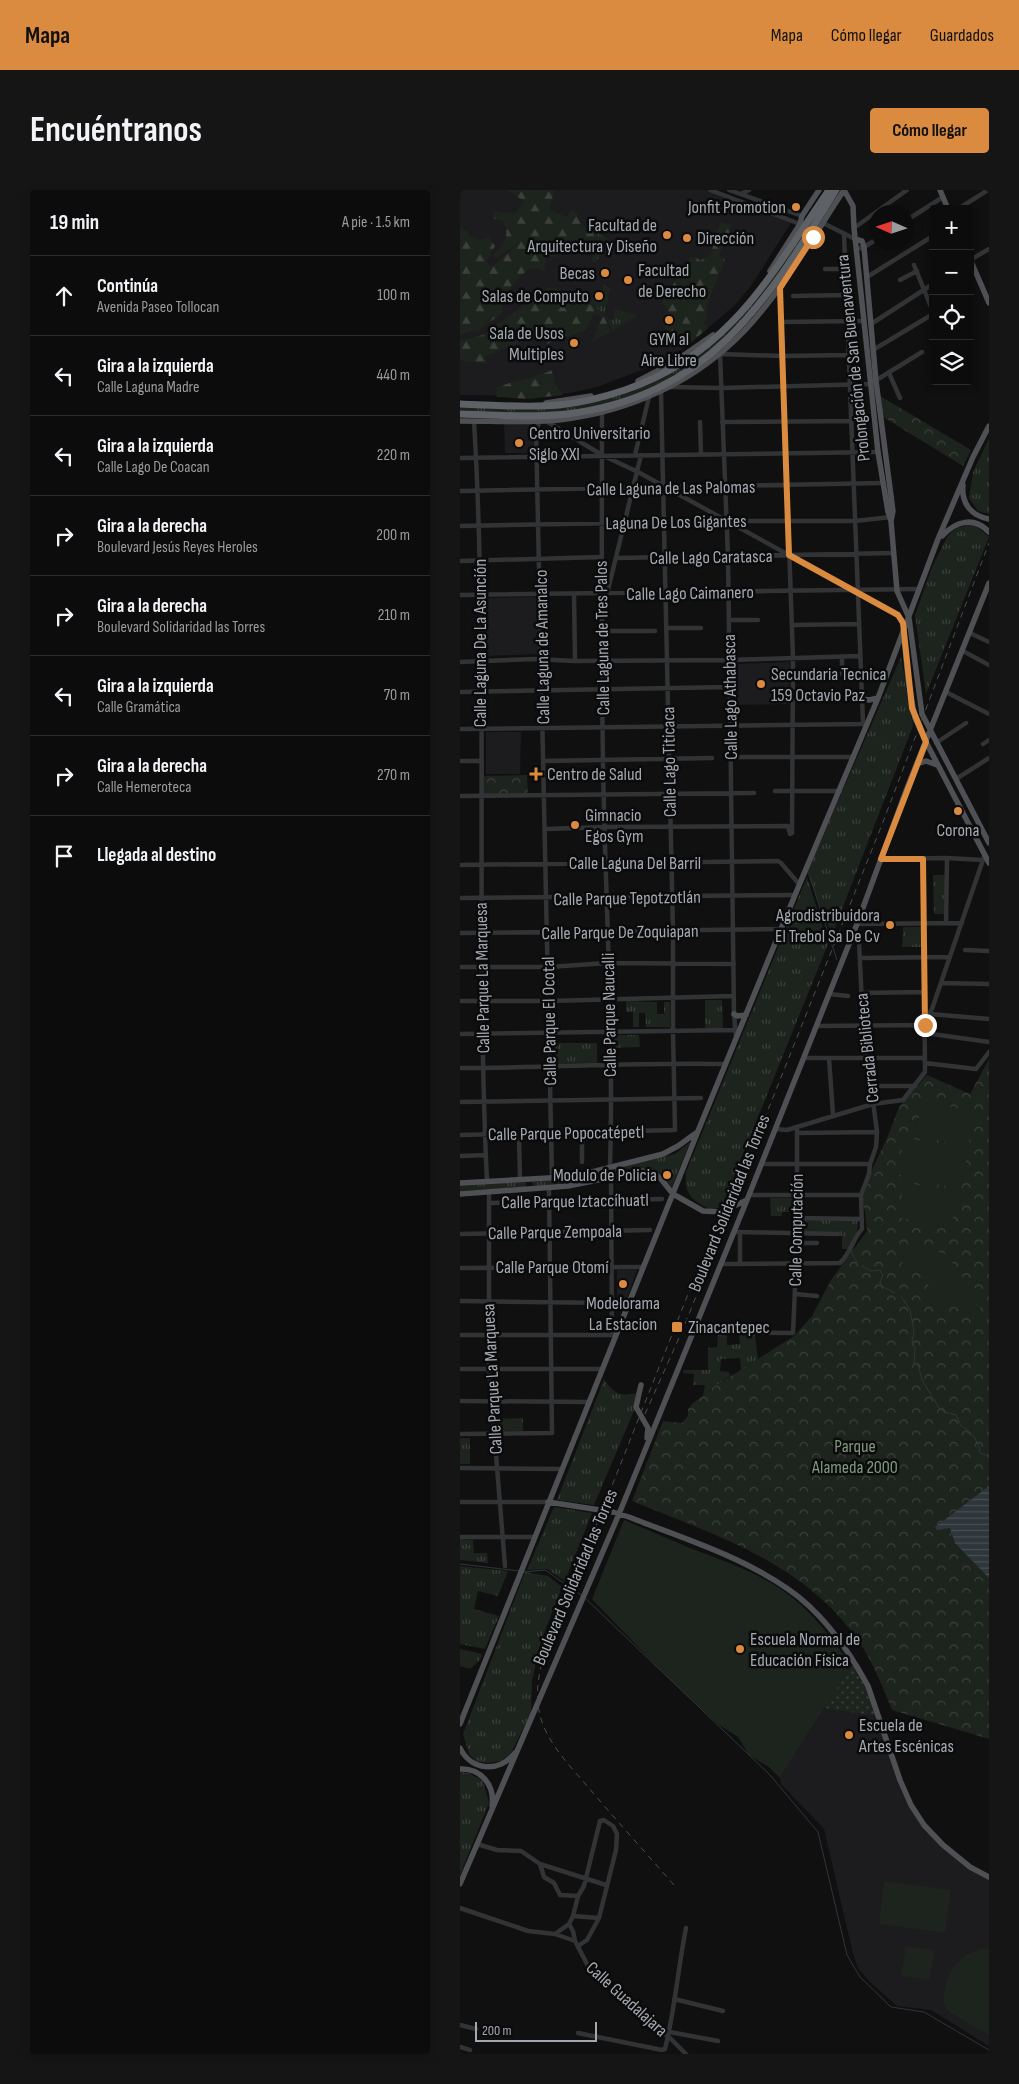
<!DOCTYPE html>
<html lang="es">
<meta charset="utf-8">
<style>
:root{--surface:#0c0c0d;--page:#151516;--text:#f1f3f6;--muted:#9a9b9d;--line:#2c2c2e;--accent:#da8b3f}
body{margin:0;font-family:"Sofia Sans Condensed",sans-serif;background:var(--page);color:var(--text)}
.controls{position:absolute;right:15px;top:15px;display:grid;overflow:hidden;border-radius:5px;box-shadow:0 2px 8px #0003}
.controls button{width:45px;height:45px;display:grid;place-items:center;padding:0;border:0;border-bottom:1px solid var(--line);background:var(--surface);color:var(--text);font:25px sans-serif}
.compass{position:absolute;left:409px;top:15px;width:45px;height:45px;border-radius:50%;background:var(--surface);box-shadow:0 2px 8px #0003;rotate:273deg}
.scale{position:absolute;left:15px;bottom:12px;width:122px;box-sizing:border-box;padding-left:5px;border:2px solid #a3a9b0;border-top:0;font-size:14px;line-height:18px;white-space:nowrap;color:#a3a9b0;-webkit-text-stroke:4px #0b0b0c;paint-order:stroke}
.stop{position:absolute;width:15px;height:15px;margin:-11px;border:4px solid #da8b3f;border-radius:50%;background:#fff}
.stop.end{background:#da8b3f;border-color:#fff;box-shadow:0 1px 5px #0008}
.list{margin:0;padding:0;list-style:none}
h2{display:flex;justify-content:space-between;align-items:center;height:65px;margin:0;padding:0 20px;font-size:21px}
h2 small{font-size:16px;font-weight:400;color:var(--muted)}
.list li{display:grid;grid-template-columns:32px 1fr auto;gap:15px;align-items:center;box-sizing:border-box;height:80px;padding:0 20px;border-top:1px solid var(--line)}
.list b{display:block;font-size:19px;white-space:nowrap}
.list p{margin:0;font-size:16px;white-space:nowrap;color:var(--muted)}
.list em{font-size:16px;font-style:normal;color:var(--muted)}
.icon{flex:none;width:28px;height:28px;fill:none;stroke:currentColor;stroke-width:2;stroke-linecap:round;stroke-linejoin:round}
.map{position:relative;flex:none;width:529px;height:1864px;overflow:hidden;border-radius:5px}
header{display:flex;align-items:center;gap:30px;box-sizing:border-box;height:70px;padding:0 25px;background:var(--accent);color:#111}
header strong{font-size:24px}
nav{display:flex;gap:28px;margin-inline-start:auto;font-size:18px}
.intro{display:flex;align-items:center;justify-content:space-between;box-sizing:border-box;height:120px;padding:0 30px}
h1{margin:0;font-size:35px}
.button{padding:12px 22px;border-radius:5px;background:var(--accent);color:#111;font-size:18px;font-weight:700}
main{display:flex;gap:30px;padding:0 30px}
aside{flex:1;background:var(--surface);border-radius:5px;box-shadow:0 2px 8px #0003}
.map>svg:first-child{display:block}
</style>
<header>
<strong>Mapa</strong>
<nav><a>Mapa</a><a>Cómo llegar</a><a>Guardados</a></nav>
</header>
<div class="intro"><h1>Encuéntranos</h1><a class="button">Cómo llegar</a></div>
<main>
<aside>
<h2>19 min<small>A pie · 1.5 km</small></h2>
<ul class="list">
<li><svg class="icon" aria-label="ahead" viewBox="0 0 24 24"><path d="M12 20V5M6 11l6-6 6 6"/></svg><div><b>Continúa</b><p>Avenida Paseo Tollocan</p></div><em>100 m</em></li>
<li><svg class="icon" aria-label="left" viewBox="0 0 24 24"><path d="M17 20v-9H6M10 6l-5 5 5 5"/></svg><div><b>Gira a la izquierda</b><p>Calle Laguna Madre</p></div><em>440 m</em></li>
<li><svg class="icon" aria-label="left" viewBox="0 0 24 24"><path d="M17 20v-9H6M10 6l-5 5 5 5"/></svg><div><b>Gira a la izquierda</b><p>Calle Lago De Coacan</p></div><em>220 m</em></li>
<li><svg class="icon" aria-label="right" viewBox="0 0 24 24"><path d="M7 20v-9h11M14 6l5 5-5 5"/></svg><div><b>Gira a la derecha</b><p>Boulevard Jesús Reyes Heroles</p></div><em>200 m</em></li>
<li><svg class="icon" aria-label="right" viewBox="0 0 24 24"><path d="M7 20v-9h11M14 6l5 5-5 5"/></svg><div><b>Gira a la derecha</b><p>Boulevard Solidaridad las Torres</p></div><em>210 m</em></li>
<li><svg class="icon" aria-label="left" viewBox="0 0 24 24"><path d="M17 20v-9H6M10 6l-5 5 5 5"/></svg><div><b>Gira a la izquierda</b><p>Calle Gramática</p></div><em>70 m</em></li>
<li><svg class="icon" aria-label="right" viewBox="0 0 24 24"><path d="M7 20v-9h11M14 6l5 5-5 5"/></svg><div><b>Gira a la derecha</b><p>Calle Hemeroteca</p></div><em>270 m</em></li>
<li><svg class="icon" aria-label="arrive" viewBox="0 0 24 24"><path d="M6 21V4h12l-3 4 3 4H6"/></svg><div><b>Llegada al destino</b></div></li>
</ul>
</aside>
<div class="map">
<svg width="529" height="1864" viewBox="0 0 529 1864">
<defs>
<pattern id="grass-tufts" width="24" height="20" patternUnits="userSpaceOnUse" patternTransform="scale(1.25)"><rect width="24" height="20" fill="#1d231d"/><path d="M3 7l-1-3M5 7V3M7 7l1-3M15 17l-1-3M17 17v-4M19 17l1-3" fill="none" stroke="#3b403b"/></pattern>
<pattern id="forest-firs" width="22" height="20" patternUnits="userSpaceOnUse" patternTransform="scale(1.25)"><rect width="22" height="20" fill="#1d231d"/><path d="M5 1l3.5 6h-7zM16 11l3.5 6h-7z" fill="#3b403b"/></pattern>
<pattern id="park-crowns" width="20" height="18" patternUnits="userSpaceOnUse" patternTransform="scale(1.25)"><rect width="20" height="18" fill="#1d231d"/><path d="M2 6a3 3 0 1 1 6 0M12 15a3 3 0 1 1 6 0" fill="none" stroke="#3b403b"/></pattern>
<pattern id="garden-dots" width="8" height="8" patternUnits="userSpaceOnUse" patternTransform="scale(1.25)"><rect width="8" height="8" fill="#1d231d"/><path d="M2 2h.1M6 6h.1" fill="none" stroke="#3b403b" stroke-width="1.8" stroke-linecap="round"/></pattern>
<pattern id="water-rules" width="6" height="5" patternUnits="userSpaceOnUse" patternTransform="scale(1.25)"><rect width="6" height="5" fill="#2d363a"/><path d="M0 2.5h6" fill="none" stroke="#485054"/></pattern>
</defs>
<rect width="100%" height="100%" fill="#101011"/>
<path fill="#1c1c1e" d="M0 0H245L332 31 291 96 276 114 227 156 198 174 137 197 110 203 76 206 0 205Z
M44 234H71L73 240 74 263H45Z
M79 407V464L25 466V408Z
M330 472 329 514 273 515 272 474Z
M26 542H61L60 584H26Z
M157 1080H177L167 1109 157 1108Z
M391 1476H394L421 1538 446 1610 460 1634 482 1658 506 1678 529 1689V1856L471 1820 437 1816 410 1792 398 1778 393 1764 364 1639 321 1594 320 1588Z"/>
<path fill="url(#grass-tufts)" d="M346 35 351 37C329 68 309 105 282 132 238 177 180 210 118 220 80 226 39 223 0 223V217C48 218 101 217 148 208 193 200 250 163 280 129 305 100 325 66 346 35Z
M138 43 151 51 152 54 148 64 142 62 136 72H131Z
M144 95 151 98 144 124 124 108 126 106 140 112Z
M155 119 178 125 153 141 144 124 148 126 147 129 153 130Z
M529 248V324L518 321 509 308 513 282Z
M506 335H515L529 347 466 504 455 425 472 377 488 345 497 338Z
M441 467 453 536 372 745 347 682Z
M473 685H485L486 724H474Z
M347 687 368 754 262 1016 251 1020C232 1010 224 1006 226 982Z
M443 737H461V757H442Z
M245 810H262L263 838H245Z
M166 811 197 812V824H204V812H210V837H186L185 823H179V837H173V822H166Z
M154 845H179L180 857 154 858Z
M95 853H137V873L94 874Z
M230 952 212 997C194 976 181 974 155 982V978L215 964Z
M149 979V984L118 992 74 996 72 992 116 987Z
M66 992V997L0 1001V995Z
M310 1008H333V1022H322V1026H311Z
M339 1030H398C398 1041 395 1049 390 1059H382V1046L339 1042Z
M258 1145H267V1155L280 1154 279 1145H295L298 1169 281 1180 280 1168 261 1169 260 1181 269 1182 270 1186 243 1205 245 1195H233L234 1184 223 1183 224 1180H248V1158L257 1157Z
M144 1189C156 1207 162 1206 182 1202L134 1315 97 1310Z
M63 1228V1241H38L37 1229Z
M0 1248H10V1274H0Z
M94 1317 132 1323 105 1391 87 1379 67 1380Z
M0 1349 13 1350 14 1363H27L28 1373 0 1370Z
M0 1376 48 1381 38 1406 18 1401 14 1419 39 1426 25 1459 0 1454Z
M65 1382 88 1386 102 1397 81 1451 72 1491 71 1523 50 1565 41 1571 27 1573 16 1571 9 1564 3 1544Z
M0 1459 22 1464 19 1471 10 1479 0 1476Z
M0 1582 9 1583 23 1591 29 1613 0 1685Z"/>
<path fill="url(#forest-firs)" d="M41 0H95L89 20 107 27 111 20 119 23 117 27 122 35 138 43 135 55 98 49 97 67 86 66 84 81 74 78 67 80 53 94 42 109V123L19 140 0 144V38L7 41 10 46 22 50 28 47 35 56 27 71 29 76 34 75 61 51 36 68 33 65C44 54 51 46 43 31L34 29V21L43 23 56 22 64 11 48 1Z
M260 32 272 35 259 67 265 69 247 114V128L244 133 248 138 227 156 204 138C210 129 212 121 202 114L203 110 231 67H237L240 71 251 63Z
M89 97 110 101 128 115 130 114 143 125 151 142 133 151 142 126 134 123 126 140 87 154 85 149 81 151 77 146 25 166 27 174 0 170V151L23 145Z
M92 180 95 194 103 205 69 209 37 207 36 197C55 191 74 188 92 180Z"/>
<path fill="url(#park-crowns)" d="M420 206 511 260 503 276 423 227Z
M67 585 68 605 23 604V586Z
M529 869V1549L432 1520C424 1500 416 1480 405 1461 352 1375 260 1347 172 1311L203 1231 222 1233 228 1226V1219L232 1214 255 1196 334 1146 352 1126 371 1090 407 1041 405 1021 400 1005 428 946 439 917 467 885 510 904Z"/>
<path fill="url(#garden-dots)" d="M391 1476H394L406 1498 417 1526 364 1518Z"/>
<path fill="#1d231d" d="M462 912 516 921 508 957 455 945Z
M445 947 508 961 500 1000 437 984Z
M445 992 499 1004 490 1039 438 1027Z
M447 1054 494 1066 488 1090 441 1078Z
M470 1088 524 1100 519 1123 465 1110Z
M164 1330C188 1340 211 1350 235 1360 270 1373 305 1385 334 1409 357 1428 375 1452 391 1476L320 1588 309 1577 289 1565 278 1547 259 1535 208 1488 132 1409Z
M424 1691 491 1700 485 1743 419 1734Z
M446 1756 475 1760 469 1790 441 1786Z
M521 1759H529V1845C520 1840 491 1825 486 1818 482 1813 483 1805 485 1799 489 1777 500 1766 521 1759Z"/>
<path fill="url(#water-rules)" d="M529 1296V1388L495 1353 490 1338 477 1340 475 1337Z"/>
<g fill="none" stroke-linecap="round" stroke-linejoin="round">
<path stroke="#2d363a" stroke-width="1" d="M350 687 377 770
M392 1059V1064L397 1072
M402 1076 411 1081 420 1080 423 1085 420 1092 422 1096 435 1103
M441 1106 450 1120 454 1141 452 1152 455 1159 454 1174H458L462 1190 479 1218 484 1222 496 1225 501 1236C511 1240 519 1252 520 1263L529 1266
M0 1374 59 1381
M63 1382 85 1380 121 1405
M125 1408 310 1585 358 1642 387 1765 400 1787 431 1817 464 1822 529 1860"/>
<path stroke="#313335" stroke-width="4.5" d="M250 0 340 34
M269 0 342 26
M281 4 289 0
M498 19 528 0
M447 30 483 7
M363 33 395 49
M394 38 447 0
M384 44 403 533
M397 59 404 57 417 49
M510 70 529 59
M454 75 473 122
M365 79H384
M407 87 473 46
M440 90 457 81
M333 106 385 105
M321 132 404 131
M411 134 473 94
M413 160 473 124
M429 183 440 208
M210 197 261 198 410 194 462 162
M142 223C142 339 141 455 143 571 145 706 154 841 150 976
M14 231C29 484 15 738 27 992
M80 231 76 240 92 987
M86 231 142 265 178 282 438 425 442 430 444 438
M240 232 241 264
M262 232 391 231
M175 265 189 207
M0 268 418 262
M0 301 423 293
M0 336 266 331H395L431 327
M157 368 434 363
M0 371 141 367
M114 404 115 471
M147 404 181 265
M0 405 460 399
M269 430H298
M332 435 399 434
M207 438H241
M143 441H195
M510 443 529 452
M503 461 529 475
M0 472 74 469 115 471 269 470 400 466
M382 484V466
M0 502 269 497
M486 502 529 524
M333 504H376
M0 539 403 534
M476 553 506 533
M523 554 529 550
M270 567H394
M0 571H20
M83 571 252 568
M496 589 529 568
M315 601H380
M0 606 294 603
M86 639 145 637 328 636 330 644 332 643 333 468 320 98
M421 669 487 668 523 670
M0 675 318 671 321 673 339 694
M0 708 335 705
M486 733 487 668
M397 734 502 733
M0 743 321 739
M505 760 529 761
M400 768 490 767
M0 777H88L148 773 274 774
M481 793 529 794
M401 803 464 802
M369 804 388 806
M0 811H89L273 806
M470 824 529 829
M465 830 472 819 525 664
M357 836 465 835
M465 843 529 852
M0 844 274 840
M276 848 274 824 268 367 260 164 322 166 389 165
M344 868H465
M369 868 373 925
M465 873 516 879 529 862
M0 878C89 878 177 872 266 874
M411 896H455
M0 912 241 908
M316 939 327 940 413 914 443 910 465 882 463 669
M122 943V972
M338 943 417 942
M59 944 60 990
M0 945 215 940 213 841V742L201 202
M0 966 26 965
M302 974H410
M151 987 152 1145
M29 1002V1178L45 1376
M289 1005H401
M29 1013 202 1009
M337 1028 402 1029
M274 1042 378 1044
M0 1044 190 1040
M337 1053H357
M261 1074 380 1073C391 1063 393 1048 402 1039L401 1005 409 984 410 974 416 957 417 942 403 835 399 752 394 744
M280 1074V1042
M0 1078 184 1077
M335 1104 357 1106
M0 1111 152 1113
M232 1142 333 1143 337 1053V937
M0 1145H153
M0 1179H143
M0 1211 129 1212
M0 1244 92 1243 89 999
M0 1278 102 1279
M0 1312H88
M0 1347H75
M17 1654 37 1660 61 1661 80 1674 146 1695
M80 1674 84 1687 94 1693 100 1705 118 1706 124 1696 140 1631 144 1630 153 1636 157 1644 156 1660 139 1728 127 1750 118 1756
M0 1718 68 1741 95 1744 115 1751 127 1774 194 1838 208 1846 226 1864
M113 1726 118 1706
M109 1734 113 1741 115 1751
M95 1744 109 1734 113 1726 139 1728
M214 1809 263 1821
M0 1835 16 1839
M210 1842 258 1851
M118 1843 202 1860 205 1859C215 1819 218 1778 226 1738
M0 1857 10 1860"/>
<path stroke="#4e5054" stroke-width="5.5" d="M384 0 393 16 394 38 418 262 428 322 431 331
M480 0 488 19
M395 49 402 51 404 57 416 191 433 321 431 331 437 401 449 428 462 524 529 653
M510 69 529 113
M310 81 340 34 342 26 359 0
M178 191 211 174 253 145
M86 213 131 206
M0 231C33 231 66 233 99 230 169 222 236 192 286 139 324 98 353 47 384 0
M503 295C501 313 511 326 529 329
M482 346C496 331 514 326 529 342
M444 447 448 489 455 528 466 552 529 673
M402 509 409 510 418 508
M457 574 466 571 477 575
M274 824 277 826 286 825
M0 993 106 987 132 982 203 964 218 956 236 943
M0 1004 108 996 182 981 195 984 201 989 213 1004 243 1021 261 1022 287 1010
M181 1195 176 1217 188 1238 187 1248
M88 1312 153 1322 169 1327C222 1348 281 1366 328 1399 363 1423 388 1459 408 1496L440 1590 451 1615 464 1635 483 1655 510 1677 529 1687
M0 1534 238 941 335 705 418 508 478 349 513 267 529 236
M0 1558C11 1581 39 1583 55 1563
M0 1579C21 1578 35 1595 32 1616
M0 1694 159 1324 289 1005 397 734 447 598 529 393"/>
<path stroke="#5e6166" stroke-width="7" d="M0 214C33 215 66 218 99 215 121 213 144 207 165 200 270 164 310 86 369 0
M0 224C35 225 72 228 107 224 250 206 307 111 376 0"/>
<path stroke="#4a4d50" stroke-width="1" stroke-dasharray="6 5" stroke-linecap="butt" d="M185 1224 223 1139 259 1049
M214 1695C185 1662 156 1630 128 1597 111 1577 91 1557 82 1532 75 1512 77 1492 82 1472L244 1064 268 1018 286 975 423 632 529 353"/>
</g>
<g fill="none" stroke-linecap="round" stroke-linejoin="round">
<path stroke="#da8b3f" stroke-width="6" d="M353 47 320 98 329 365 438 425 443 433 452 518 466 552 421 669H463L465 835"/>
</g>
<g fill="#da8b3f" stroke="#0b0b0c" stroke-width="2">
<circle cx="336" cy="17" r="5"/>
<circle cx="207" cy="45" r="5"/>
<circle cx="227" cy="48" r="5"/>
<circle cx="145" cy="83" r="5"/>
<circle cx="168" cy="90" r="5"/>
<circle cx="139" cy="106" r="5"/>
<circle cx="209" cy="130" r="5"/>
<circle cx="114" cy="153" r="5"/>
<circle cx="59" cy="253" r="5"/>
<circle cx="301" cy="494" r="5"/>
<path d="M73.5 576.5h5v5h5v5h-5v5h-5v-5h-5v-5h5z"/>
<circle cx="498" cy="621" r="5"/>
<circle cx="115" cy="635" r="5"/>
<circle cx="430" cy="735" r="5"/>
<circle cx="207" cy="985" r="5"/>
<circle cx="163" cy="1094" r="5"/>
<rect x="211" y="1131" width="12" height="12" rx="2.5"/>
<circle cx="280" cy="1459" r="5"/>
<circle cx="389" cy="1545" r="5"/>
</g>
<g text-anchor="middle" stroke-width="5" stroke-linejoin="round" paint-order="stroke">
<g font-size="18" fill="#a3a9b0" stroke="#0b0b0c" text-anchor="start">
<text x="326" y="23" text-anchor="end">Jonfit Promotion</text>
<text x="197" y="41" text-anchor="end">Facultad de<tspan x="197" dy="21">Arquitectura y Diseño</tspan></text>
<text x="237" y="54">Dirección</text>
<text x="178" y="86">Facultad<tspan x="178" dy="21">de Derecho</tspan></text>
<text x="135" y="89" text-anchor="end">Becas</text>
<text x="129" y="112" text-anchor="end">Salas de Computo</text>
<text x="104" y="149" text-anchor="end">Sala de Usos<tspan x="104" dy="21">Multiples</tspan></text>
<text x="209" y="155" text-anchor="middle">GYM al<tspan x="209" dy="21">Aire Libre</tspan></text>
<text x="69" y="249">Centro Universitario<tspan x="69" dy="21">Siglo XXI</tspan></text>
<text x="311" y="490">Secundaria Tecnica<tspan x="311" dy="21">159 Octavio Paz</tspan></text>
<text x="87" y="590">Centro de Salud</text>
<text x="125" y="631">Gimnacio<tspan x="125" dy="21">Egos Gym</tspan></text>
<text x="498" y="646" text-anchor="middle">Corona</text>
<text x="420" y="731" text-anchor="end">Agrodistribuidora<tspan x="420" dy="21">El Trebol Sa De Cv</tspan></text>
<text x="197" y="991" text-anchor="end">Modulo de Policia</text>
<text x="163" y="1119" text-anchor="middle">Modelorama<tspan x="163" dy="21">La Estacion</tspan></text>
<text x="228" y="1143">Zinacantepec</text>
<text x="290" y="1455">Escuela Normal de<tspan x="290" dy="21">Educación Física</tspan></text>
<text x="399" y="1541">Escuela de<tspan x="399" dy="21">Artes Escénicas</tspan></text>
</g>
<g font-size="18" fill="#a3a9b0" stroke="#0b0b0c">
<text transform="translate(393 168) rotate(-96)" y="6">Prolongación de San Buenaventura</text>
<text transform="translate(211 298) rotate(-1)" y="6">Calle Laguna de Las Palomas</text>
<text transform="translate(216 332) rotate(-1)" y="6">Laguna De Los Gigantes</text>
<text transform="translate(251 367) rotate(-1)" y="6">Calle Lago Caratasca</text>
<text transform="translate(230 403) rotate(-1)" y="6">Calle Lago Caimanero</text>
<text transform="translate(142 448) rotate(-91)" y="6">Calle Laguna de Tres Palos</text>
<text transform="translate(20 453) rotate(-90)" y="6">Calle Laguna De La Asunción</text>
<text transform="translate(82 457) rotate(-91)" y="6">Calle Laguna de Amanalco</text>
<text transform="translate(270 507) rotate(-91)" y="6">Calle Lago Athabasca</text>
<text transform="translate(209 572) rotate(-91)" y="6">Calle Lago Titicaca</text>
<text x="175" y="679">Calle Laguna Del Barril</text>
<text transform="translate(167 708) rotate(-1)" y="6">Calle Parque Tepotzotlán</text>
<text transform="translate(160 742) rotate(-1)" y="6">Calle Parque De Zoquiapan</text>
<text transform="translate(22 788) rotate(-91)" y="6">Calle Parque La Marquesa</text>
<text transform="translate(149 825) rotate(-91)" y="6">Calle Parque Naucalli</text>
<text transform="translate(89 831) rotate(-91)" y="6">Calle Parque El Ocotal</text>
<text transform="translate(407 858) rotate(-96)" y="6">Cerrada Biblioteca</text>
<text transform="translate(106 943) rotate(-1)" y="6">Calle Parque Popocatépetl</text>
<text transform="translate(115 1011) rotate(-1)" y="6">Calle Parque Iztaccíhuatl</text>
<text transform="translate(269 1013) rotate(-68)" y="6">Boulevard Solidaridad las Torres</text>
<text transform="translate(336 1040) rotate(-89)" y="6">Calle Computación</text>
<text transform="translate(95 1042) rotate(-1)" y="6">Calle Parque Zempoala</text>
<text x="92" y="1083">Calle Parque Otomí</text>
<text transform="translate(32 1189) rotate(-93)" y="6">Calle Parque La Marquesa</text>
<text transform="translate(115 1387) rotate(-67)" y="6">Boulevard Solidaridad las Torres</text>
<text transform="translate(167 1809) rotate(42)" y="6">Calle Guadalajara</text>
</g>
<g font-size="18" fill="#7f997c" stroke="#0b0b0c">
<text x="395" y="1262">Parque<tspan x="395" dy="21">Alameda 2000</tspan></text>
</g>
</g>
</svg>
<div class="controls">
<button>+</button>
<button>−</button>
<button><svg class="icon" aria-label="locate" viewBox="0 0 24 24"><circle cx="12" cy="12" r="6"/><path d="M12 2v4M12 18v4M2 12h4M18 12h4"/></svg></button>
<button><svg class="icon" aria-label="layers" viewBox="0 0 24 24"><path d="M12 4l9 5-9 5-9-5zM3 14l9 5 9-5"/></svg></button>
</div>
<svg class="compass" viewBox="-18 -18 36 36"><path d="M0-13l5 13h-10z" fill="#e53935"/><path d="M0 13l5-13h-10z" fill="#9a9b9d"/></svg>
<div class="scale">200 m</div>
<div class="stop" style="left:353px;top:47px"></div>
<div class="stop end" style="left:465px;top:835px"></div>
</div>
</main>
